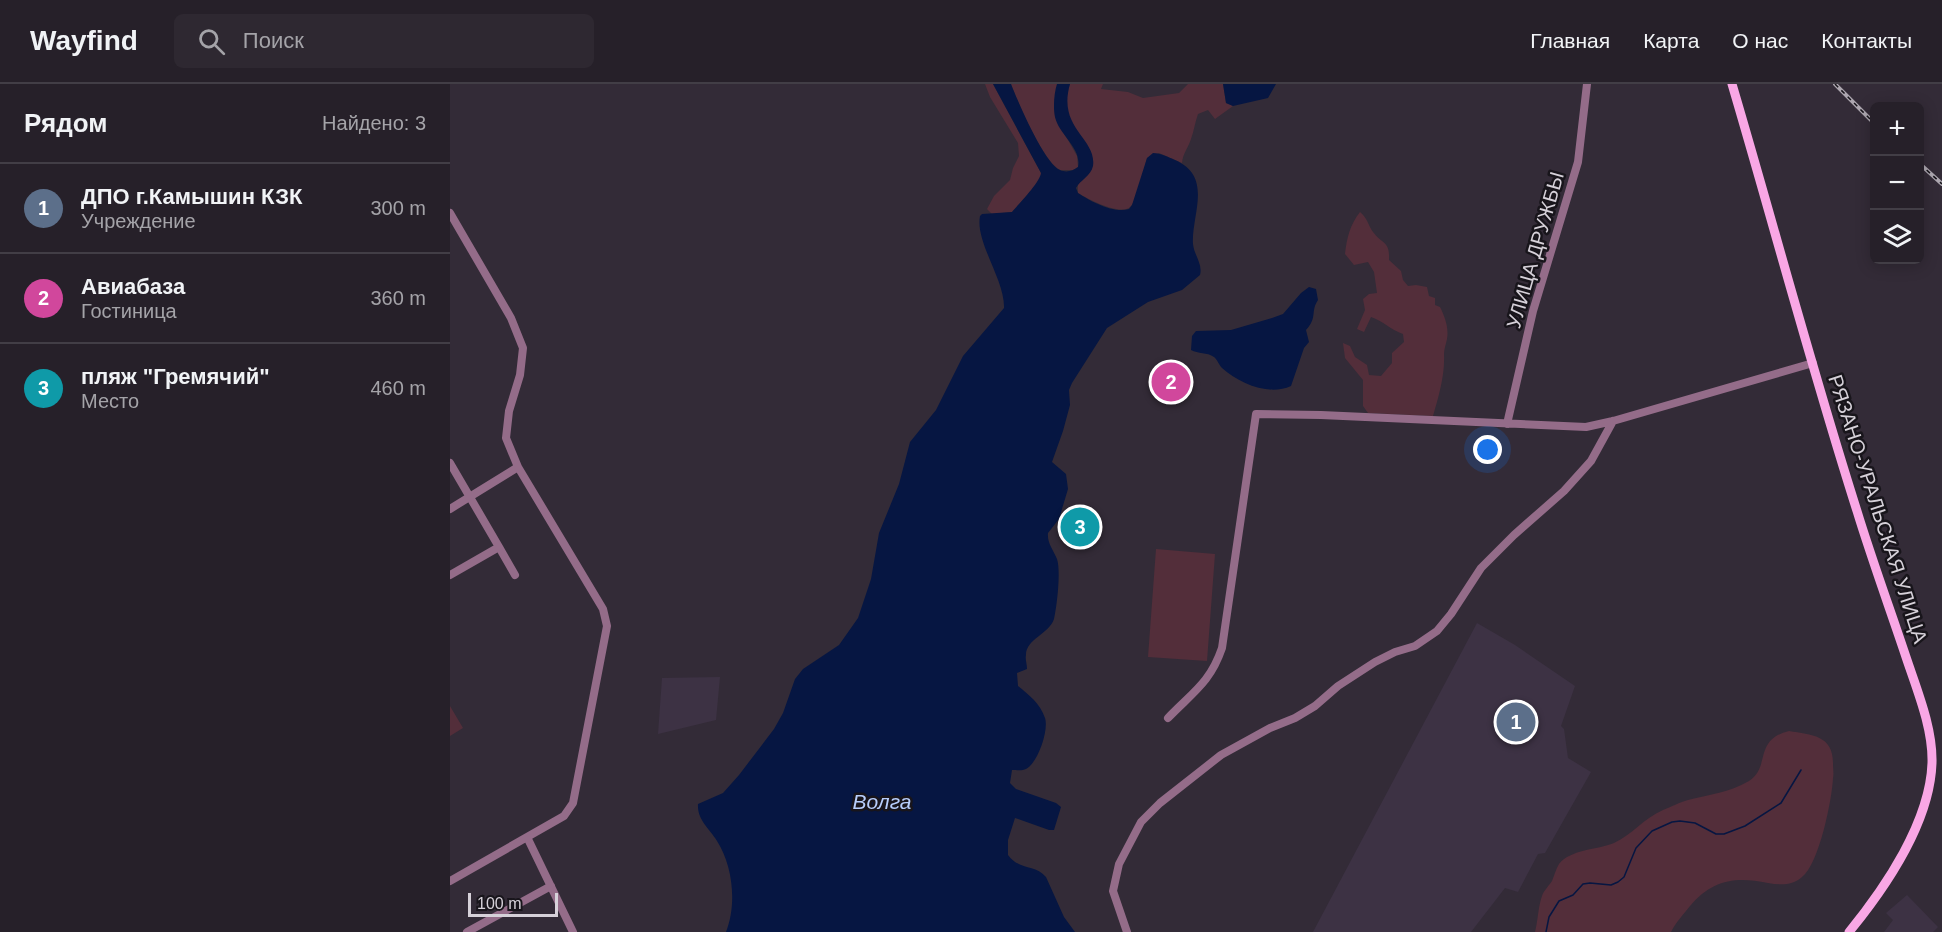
<!DOCTYPE html>
<html lang="ru">
<meta charset="utf-8">
<style>
:root{--surface:#262029;--page:#2e2831;--text:#f1f3f6;--muted:#a4a3a8;--line:#423e46;--accent:#53cdca}
body{margin:0;font-family:Helvetica,sans-serif;background:var(--page);color:var(--text)}
.controls{position:absolute;right:18px;top:18px;display:grid;overflow:hidden;border-radius:9px;box-shadow:0 3px 15px #0003}
.controls button{width:54px;height:54px;display:grid;place-items:center;padding:0;border:0;border-bottom:2px solid var(--line);background:var(--surface);color:var(--text);font:30px sans-serif}
.scale{position:absolute;left:18px;bottom:15px;width:90px;box-sizing:border-box;padding-left:6px;border:3px solid #d6d1d9;border-top:0;font-size:16px;line-height:21px;white-space:nowrap;color:#d6d1d9;-webkit-text-stroke:4px #18151b;paint-order:stroke}
.you{position:absolute;left:1038px;top:366px;width:21px;height:21px;margin:-15px;border:4px solid #fff;border-radius:50%;background:#1a73e8;box-shadow:0 0 0 9px #1a73e833}
.badge{display:grid;place-items:center;width:39px;height:39px;border-radius:50%;background:var(--accent);color:#fff;font-size:20px;font-weight:700}
.pin{position:absolute;translate:-50% -50%;border:3px solid #fff;box-shadow:0 2px 6px #0006}
.list{margin:0;padding:0;list-style:none}
h2{display:flex;justify-content:space-between;align-items:center;height:78px;margin:0;padding:0 24px;font-size:26px}
h2 small{font-size:20px;font-weight:400;color:var(--muted)}
.list li{display:grid;grid-template-columns:39px 1fr auto;gap:18px;align-items:center;box-sizing:border-box;height:90px;padding:0 24px;border-top:2px solid var(--line)}
.list b{display:block;font-size:22px;white-space:nowrap}
.list p{margin:0;font-size:20px;white-space:nowrap;color:var(--muted)}
.list em{font-size:20px;font-style:normal;color:var(--muted)}
.icon{flex:none;width:33px;height:33px;fill:none;stroke:currentColor;stroke-width:2;stroke-linecap:round;stroke-linejoin:round}
.map{position:relative;flex:none;width:1492px;height:848px;overflow:hidden}
header{display:flex;align-items:center;gap:36px;box-sizing:border-box;height:84px;padding:0 30px;background:var(--surface);border-bottom:2px solid var(--line)}
header strong{font-size:28px}
nav{display:flex;gap:33px;margin-inline-start:auto;font-size:21px}
.search{width:420px;height:54px;background:var(--page);display:flex;align-items:center;gap:15px;box-sizing:border-box;padding:0 21px;border-radius:9px;color:var(--muted);font-size:22px}
main{display:flex}
aside{flex:1;background:var(--surface)}
.map>svg:first-child{display:block}
</style>
<header>
<strong>Wayfind</strong>
<div class="search"><svg class="icon" aria-label="search" viewBox="0 0 24 24"><circle cx="10" cy="10" r="6"/><path d="M15 15l6 6"/></svg>Поиск</div>
<nav><a>Главная</a><a>Карта</a><a>О нас</a><a>Контакты</a></nav>
</header>
<main>
<aside>
<h2>Рядом<small>Найдено: 3</small></h2>
<ul class="list">
<li><span class="badge" style="background:#5c6f8a">1</span><div><b>ДПО г.Камышин КЗК</b><p>Учреждение</p></div><em>300 m</em></li>
<li><span class="badge" style="background:#d1479c">2</span><div><b>Авиабаза</b><p>Гостиница</p></div><em>360 m</em></li>
<li><span class="badge" style="background:#0f9aa8">3</span><div><b>пляж &quot;Гремячий&quot;</b><p>Место</p></div><em>460 m</em></li>
</ul>
</aside>
<div class="map">
<svg width="1492" height="848" viewBox="0 0 1492 848">
<rect width="100%" height="100%" fill="#332b37"/>
<path fill="#3d3244" d="M1027 539 1065 561 1125 602 1111 642 1114 645 1118 674 1141 688 1095 769 1088 770 1068 808 1055 804 1021 848H863Z
M270 593 266 636 208 650 212 594Z
M1457 811 1488 843 1483 848H1434L1443 836 1436 829Z"/>
<path fill="#532e3a" d="M535 0H543L591 89V94L587 100 562 128 542 130 537 125 544 112 560 96 563 84 569 72 568 59 540 13Z
M561 0H607L605 33 627 72 628 83 623 86H610C593 77 568 19 561 0Z
M620 0H653L651 5 678 8 693 14 729 9 738 0H773L776 19 783 22 765 35 758 26 748 30C745 38 744 47 741 55 738 64 733 69 732 79L709 69 697 74C694 85 688 116 680 123 671 132 637 115 628 109V100C661 74 630 59 618 32 614 22 616 11 620 0Z
M910 128C918 135 918 141 923 148 933 161 940 157 939 176L951 187 953 196 958 202 966 201 977 203 979 212 985 214V221L990 223C995 233 999 244 997 255 996 260 994 265 994 270 995 291 989 311 983 332L918 329 913 322V296L895 274 893 259 900 262 905 273 917 281 919 291 931 292 942 279V269L954 258 953 250C941 246 933 237 921 233L914 248 907 245 915 226 913 215 919 210 927 209 924 188 918 178 904 181 895 170C897 153 900 141 910 128Z
M706 465 765 470 757 577 698 573Z
M0 622 13 644 0 652Z
M1339 647C1362 651 1384 651 1383 681 1383 685 1384 690 1383 694 1382 716 1369 780 1352 793 1342 802 1330 801 1318 799 1285 792 1262 796 1240 822 1233 831 1226 838 1221 848H1085C1088 837 1088 823 1092 812 1094 806 1099 802 1102 797 1104 792 1106 785 1109 780 1121 765 1147 766 1164 759 1182 751 1194 734 1213 726 1221 723 1230 718 1238 716 1261 710 1278 709 1299 697 1321 683 1303 656 1339 647Z"/>
<path fill="#061642" d="M543 0H561C567 16 595 81 610 86 616 89 623 87 628 83 632 64 609 51 605 33 603 24 604 9 607 0H620C607 45 647 54 643 82 641 92 630 96 626 104L628 109C640 117 664 130 679 125L682 121 697 74 703 69C711 69 718 73 725 76 764 93 741 131 743 160 744 171 753 180 750 191L732 206 698 218 657 244 622 299 619 306 620 321 613 347 602 378 616 390 618 405 609 435 598 449C597 459 603 465 607 475 611 487 607 522 604 535 599 550 576 555 576 571 575 575 577 580 577 585L567 589 568 602C579 611 590 619 595 634 599 646 588 679 576 685 572 687 567 686 562 686L560 699 566 705 606 719 611 723 604 746H599L565 734 558 756V771C570 787 585 780 596 793L614 833 625 848H276C287 820 283 782 267 757 259 744 247 736 248 720L273 709 289 691 324 645 333 629 345 595 353 585 389 561 408 534 421 495 429 449 449 400 460 358 486 326 513 272 554 224C555 196 525 158 530 132L532 130 562 128C569 120 590 98 591 89Z
M773 0H826L818 14 783 22 776 19Z
M859 203 866 205 868 216C860 228 868 233 856 246L859 258 854 264 841 302C819 312 790 300 772 284 769 281 767 275 764 273 757 268 748 270 741 266L742 252 746 247 781 246 822 234 833 230 851 209Z"/>
<g fill="none" stroke-linecap="round" stroke-linejoin="round">
<path stroke="#061642" stroke-width="1.5" d="M1096 848 1099 833 1109 817 1123 811 1133 800 1140 799 1161 801 1168 798 1174 793 1186 764 1202 747 1222 738 1230 737 1245 739 1266 750H1274L1295 742 1331 719 1351 686"/>
<path stroke="#946c89" stroke-width="8" d="M0 129 61 234 73 264 70 291 59 327 56 354 68 383 153 525 157 542 123 719 114 732 0 797
M1057 340 1083 227 1128 78 1137 0
M0 379 49 463
M0 425 68 383
M0 491 49 463 65 491
M718 634C743 608 760 599 772 564L806 330 871 331 1136 343 1163 337 1363 279
M77 753 123 848
M17 848 101 802
M677 848 663 807 669 780 691 738 710 719 771 671 820 644 845 634 865 622 888 602 925 578 945 568 965 562 987 547 1001 530 1031 484 1064 451 1114 407 1141 377 1163 337"/>
<path stroke="#f9a7e5" stroke-width="9" d="M1282 0C1324 142 1362 286 1407 427 1422 476 1440 525 1456 573 1467 606 1483 644 1482 679 1480 738 1435 804 1399 848"/>
<defs>
<path id="rail" d="M1385 0 1424 39
M1470 80 1492 100"/>
</defs>
<use href="#rail" stroke="#ada7b0" stroke-width="4"/>
<use href="#rail" stroke="#18151b" stroke-width="1.5" stroke-dasharray="4.5" stroke-linecap="butt"/>
</g>
<g text-anchor="middle" stroke-width="5" stroke-linejoin="round" paint-order="stroke">
<g font-size="20" fill="#d6d1d9" stroke="#18151b">
<text transform="translate(1085 166) rotate(-74)" y="7">УЛИЦА ДРУЖБЫ</text>
<text transform="translate(1428 425) rotate(72)" y="7">РЯЗАНО-УРАЛЬСКАЯ УЛИЦА</text>
</g>
<g font-size="21" font-style="italic" fill="#b7cefc" stroke="#18151b">
<text x="432" y="725">Волга</text>
</g>
</g>
</svg>
<div class="controls">
<button>+</button>
<button>−</button>
<button><svg class="icon" aria-label="layers" viewBox="0 0 24 24"><path d="M12 4l9 5-9 5-9-5zM3 14l9 5 9-5"/></svg></button>
</div>
<div class="scale">100 m</div>
<div class="you"></div>
<div class="pin badge" style="left:1066px;top:638px;background:#5c6f8a">1</div>
<div class="pin badge" style="left:721px;top:298px;background:#d1479c">2</div>
<div class="pin badge" style="left:630px;top:443px;background:#0f9aa8">3</div>
</div>
</main>
